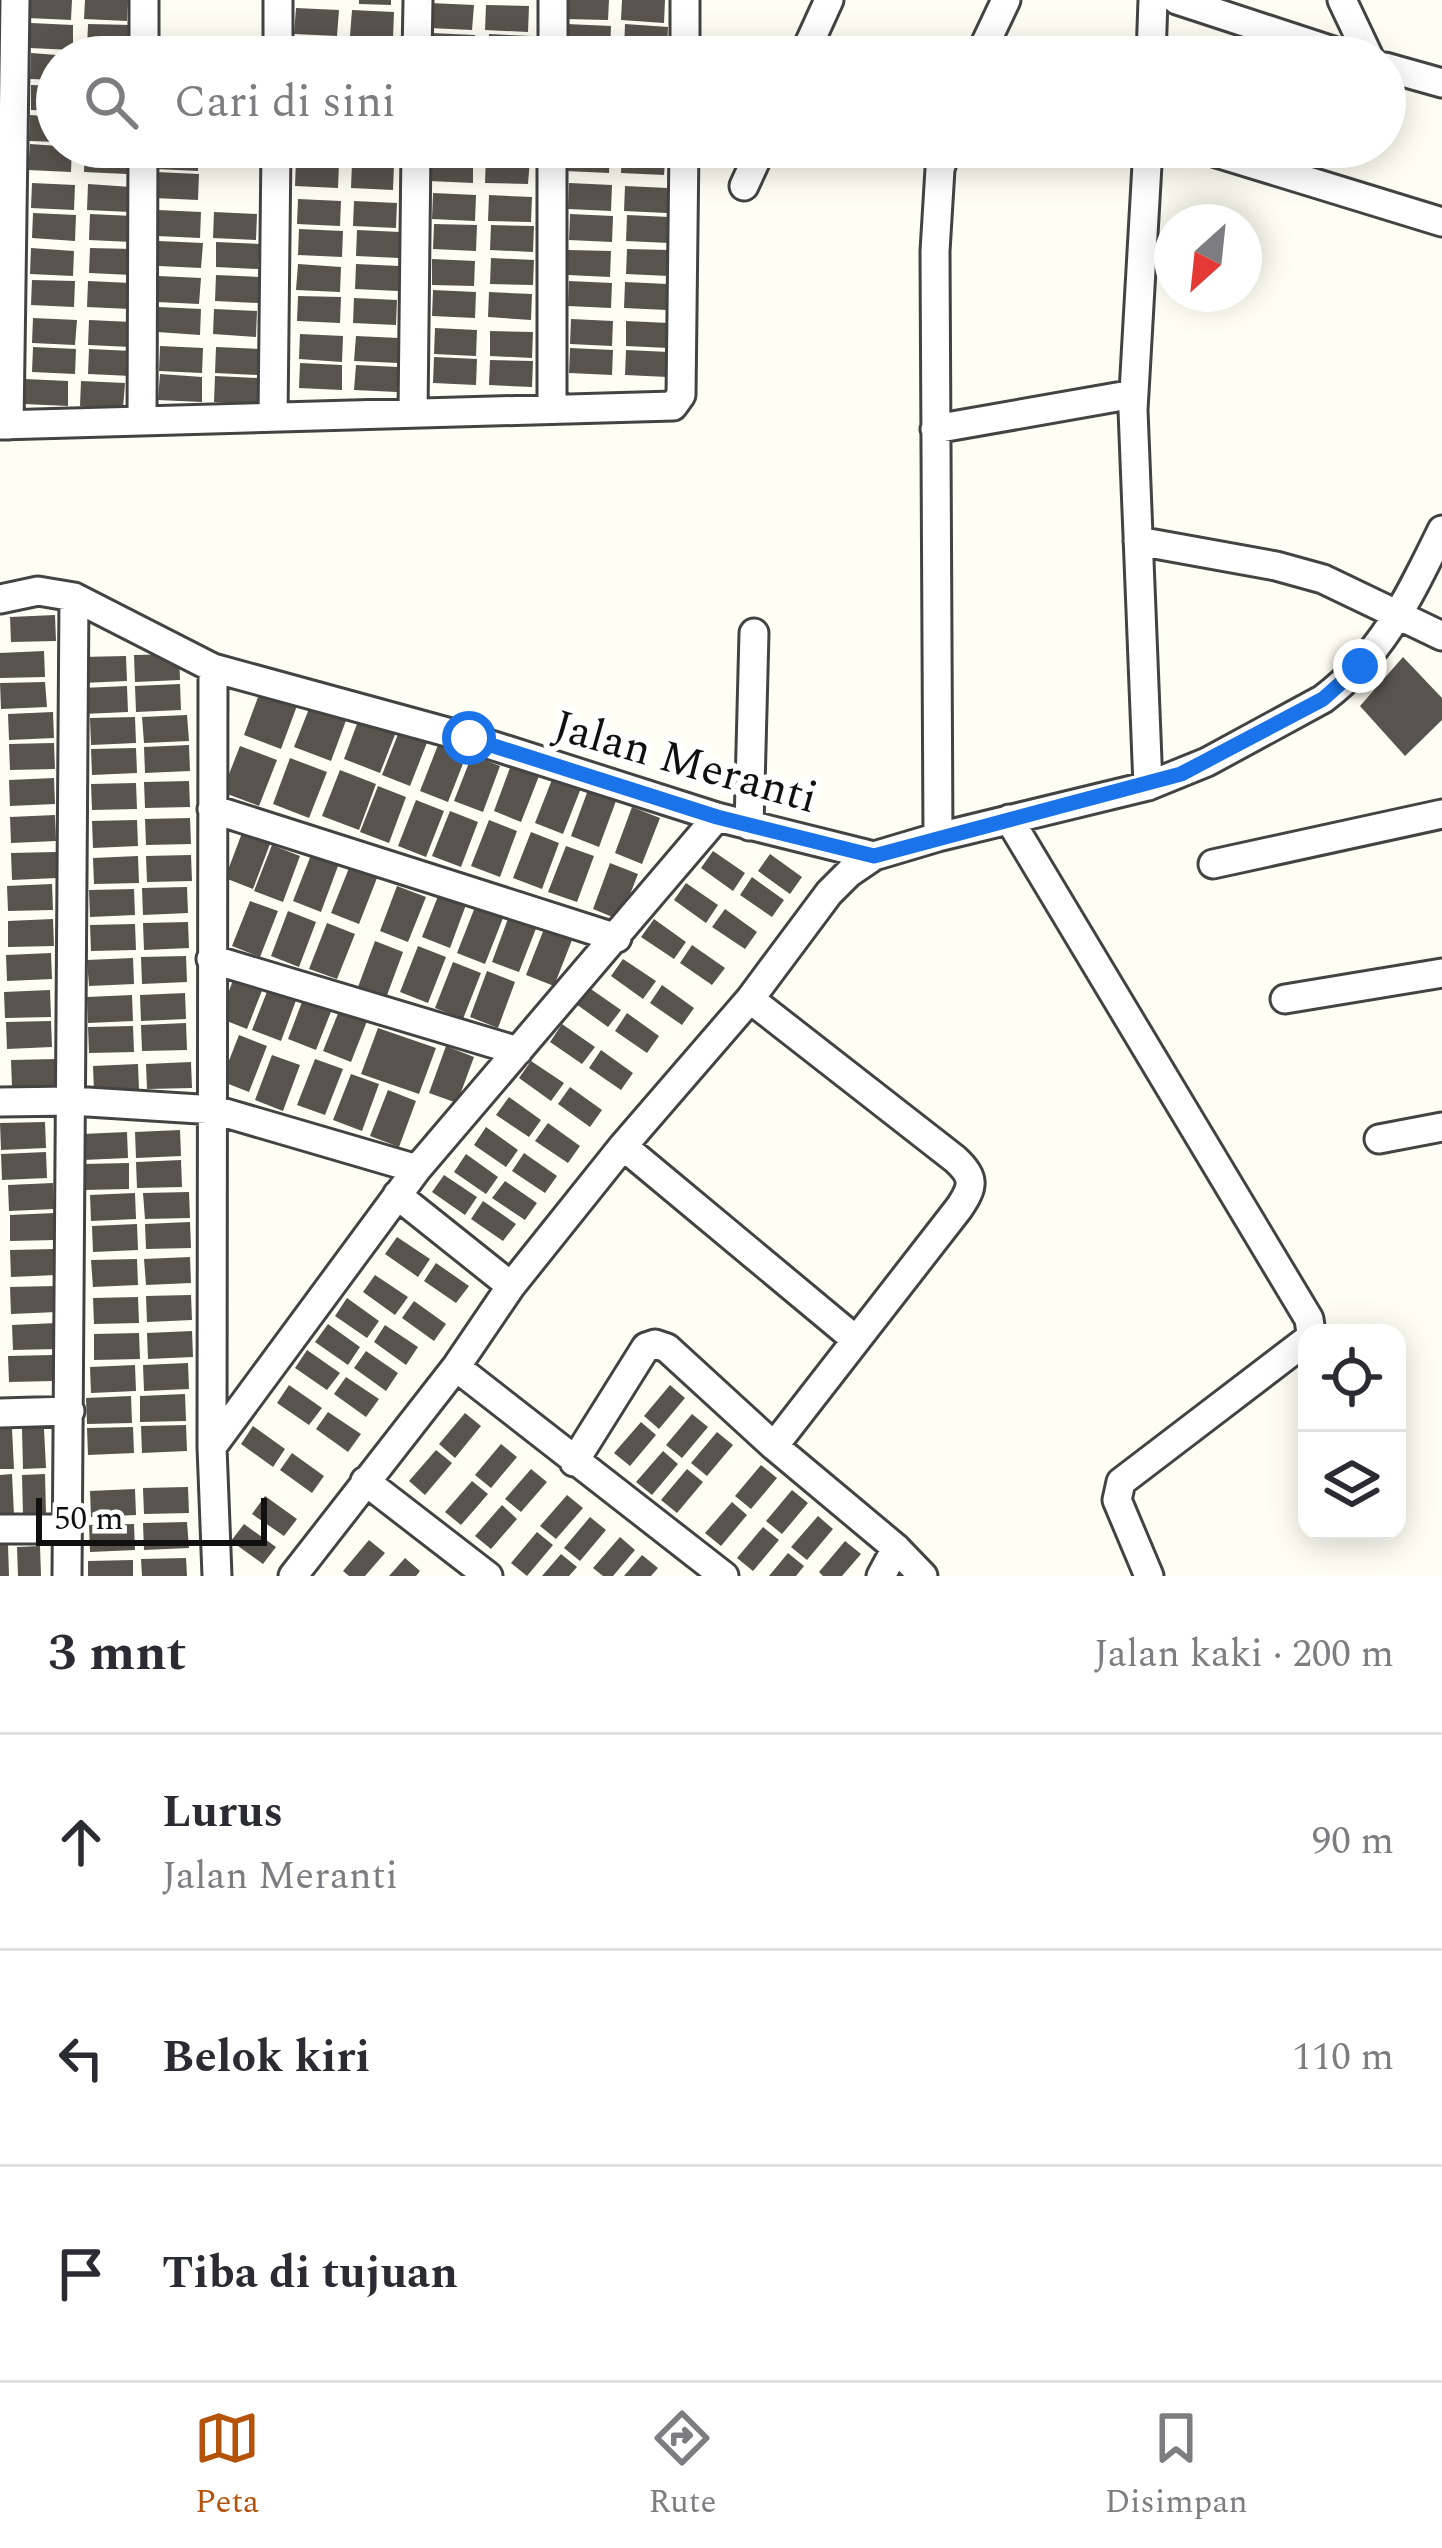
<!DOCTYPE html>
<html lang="id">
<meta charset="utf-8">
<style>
:root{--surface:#fff;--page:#f7f7f7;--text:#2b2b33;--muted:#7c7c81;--line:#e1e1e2;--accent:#b45309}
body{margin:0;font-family:Spectral,serif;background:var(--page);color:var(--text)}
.controls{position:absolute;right:36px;bottom:36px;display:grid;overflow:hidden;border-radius:24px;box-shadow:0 6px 30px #0003}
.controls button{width:108px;height:108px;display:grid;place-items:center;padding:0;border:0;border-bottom:3px solid var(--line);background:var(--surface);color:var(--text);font:60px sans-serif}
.compass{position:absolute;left:1154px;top:204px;width:108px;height:108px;border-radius:50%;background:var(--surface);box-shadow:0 6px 30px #0003;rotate:207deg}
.scale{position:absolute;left:36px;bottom:30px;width:231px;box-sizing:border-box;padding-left:12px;border:6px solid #101010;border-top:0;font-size:33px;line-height:42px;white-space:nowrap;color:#101010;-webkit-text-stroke:9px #fff;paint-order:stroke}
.stop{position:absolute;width:36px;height:36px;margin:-27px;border:9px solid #1a73e8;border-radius:50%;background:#fff}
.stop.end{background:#1a73e8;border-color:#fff;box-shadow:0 3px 12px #0008}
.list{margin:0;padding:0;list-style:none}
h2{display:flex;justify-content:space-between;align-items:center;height:156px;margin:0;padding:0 48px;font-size:51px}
h2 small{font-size:39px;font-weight:400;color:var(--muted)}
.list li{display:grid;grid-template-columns:78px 1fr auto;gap:36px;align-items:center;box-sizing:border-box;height:216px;padding:0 48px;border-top:3px solid var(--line)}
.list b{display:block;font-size:45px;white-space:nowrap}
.list p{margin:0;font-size:39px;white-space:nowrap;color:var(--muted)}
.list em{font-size:39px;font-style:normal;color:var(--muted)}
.icon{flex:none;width:66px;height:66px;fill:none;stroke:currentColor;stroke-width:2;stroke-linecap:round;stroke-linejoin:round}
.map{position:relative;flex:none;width:1442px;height:1576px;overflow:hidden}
.search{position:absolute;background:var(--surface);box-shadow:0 6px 30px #0003;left:36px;right:36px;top:36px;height:132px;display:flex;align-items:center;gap:30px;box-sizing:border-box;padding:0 42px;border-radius:66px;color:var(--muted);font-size:45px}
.sheet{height:804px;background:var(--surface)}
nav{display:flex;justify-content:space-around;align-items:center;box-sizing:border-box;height:168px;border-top:3px solid var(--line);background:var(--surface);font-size:33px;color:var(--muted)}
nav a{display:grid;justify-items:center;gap:6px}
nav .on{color:var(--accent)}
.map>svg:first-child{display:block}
</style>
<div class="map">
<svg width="1442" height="1576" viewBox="0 0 1442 1576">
<rect width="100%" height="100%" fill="#fffef4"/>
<path fill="#59534d" d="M29 0H72L71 20 28 18Z
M85 0H128L127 21 84 19Z
M359 0H391V5L359 4Z
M566 0H609L608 20 565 19Z
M622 0H665L664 23 621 20Z
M430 3 474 5 472 30 429 28Z
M486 5 529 6 528 32 485 30Z
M296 8 339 10 337 36 294 34Z
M352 10 394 12 393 38 350 36Z
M31 23 73 25V50L29 48Z
M88 24 131 25 130 51 87 49Z
M567 24 611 26 610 51 567 49Z
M625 24 668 27 667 52 624 50Z
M431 33 475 35 474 57H431Z
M489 34 532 36 531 57H488Z
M297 39 340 41 339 57H296Z
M354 40 397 42 396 57H353Z
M31 53 57 55V80L30 79Z
M31 85 57 86V111L31 110Z
M30 115 57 117V142L29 141Z
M30 144 72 147 71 172 28 170Z
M85 147 128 148 127 174 84 172Z
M156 147H199L198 171 155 169Z
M296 147H338V159L295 157Z
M352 147H394V161L351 159Z
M430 147H473V153L430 152Z
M486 147H529L528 155 486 154Z
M566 147 610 148 609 173 565 171Z
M622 147 666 149 664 175 621 173Z
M430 155 473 157V183L429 181Z
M486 157 530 159 528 184 485 183Z
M296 160 339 163 338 188 295 186Z
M352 163 394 164 393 190 351 188Z
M156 172 199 174 198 200 154 198Z
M32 183 75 185 74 210 31 208Z
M569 183 612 185 611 211 568 209Z
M88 184 131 187 130 212 87 210Z
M625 186 668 188 667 213 624 211Z
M433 193 476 195 475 221 432 219Z
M489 195 532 197 531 222 488 221Z
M298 199 341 201 340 226 297 224Z
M354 201 397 203 396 228 353 226Z
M158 210 201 212 200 238 157 236Z
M214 212 257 214 256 240 213 238Z
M33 213 76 215 75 241 32 238Z
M90 214 133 216 132 242 89 240Z
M570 214 613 216 612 242 569 240Z
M627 215 670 217 669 243 626 241Z
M434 224 477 225 476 251 433 249Z
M491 225 534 226 533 252 490 250Z
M299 229 343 231 342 257 298 255Z
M357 230 400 232 399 258 356 256Z
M159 241 203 243 201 268 159 266Z
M216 242 260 244 258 269 216 267Z
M31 248 74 251 73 276 30 274Z
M90 248 133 249 132 275 89 273Z
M627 249 670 250 669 276 626 274Z
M568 250 611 251 610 277 568 275Z
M491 258 534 260 533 285 490 284Z
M432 259 475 261 474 286 432 285Z
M298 264 341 267 340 292 296 290Z
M356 264 399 266 398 291 355 289Z
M216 275 259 277 258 303 215 301Z
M158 276 201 278 199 304 157 302Z
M32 280 75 281 74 307 31 305Z
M88 281 131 283 130 309 87 307Z
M569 281 612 283 611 308 568 306Z
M625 282 668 284 667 310 624 308Z
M433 290 476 292 475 318 432 316Z
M489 292 532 294 531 320 488 317Z
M298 296 341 297 340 323 297 321Z
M354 298 397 300 396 325 353 323Z
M158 307 201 309 200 335 157 332Z
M214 309 257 311 256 337 213 334Z
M33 318 77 320 75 345 32 343Z
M571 319 613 321 612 346 570 344Z
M89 320 132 322 131 347 88 345Z
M626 321 669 323 668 348 626 346Z
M435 328 477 330 476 356 434 354Z
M490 331 533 332 532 358 490 356Z
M300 334 343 336 342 362 299 359Z
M356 336 399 338 398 363 354 361Z
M160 346 203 348 202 373 159 371Z
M33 347 76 349 75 374 32 372Z
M216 347 259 349 257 375 215 373Z
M570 348 613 350 612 375 569 373Z
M89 349 132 351 131 376 88 374Z
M626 350 669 352 668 377 625 375Z
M434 357 477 359 476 385 433 383Z
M490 360 533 361 532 387 489 385Z
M300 363 342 365V390L299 388Z
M356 365 398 367 397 392 354 390Z
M160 374 202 377V402L158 400Z
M215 376 258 378 257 404 214 402Z
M25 379 68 381V406L24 404Z
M81 381 125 383 123 408 80 406Z
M55 615 56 641 11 642 10 617Z
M44 651 45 677 0 678V653Z
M179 654 180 680 135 682 134 655Z
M126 656 127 681 82 683 81 657Z
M1403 657 1442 698V720L1405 756 1360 706Z
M45 682 47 707 1 709 0 683Z
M180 684 181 710 136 712 135 686Z
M127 686 128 712 83 714 82 688Z
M261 689 298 703 281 749 244 735Z
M312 701 348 715 331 761 294 747Z
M53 712 54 738 9 740 8 714Z
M361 713 398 727 380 773 344 759Z
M187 715 189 741 144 743 142 717Z
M135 717 136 743 91 745 90 718Z
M400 729 428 740 410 786 382 775Z
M54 743 55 769 10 770 9 744Z
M189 745 190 771 145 773 144 747Z
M438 745 466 756 448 802 420 791Z
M240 746 277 760 259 806 222 792Z
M136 748 137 773 92 775 91 749Z
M472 755 500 766 483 812 454 801Z
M290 758 327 772 309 818 273 804Z
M511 765 539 776 521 822 494 811Z
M340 770 376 784 359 830 322 816Z
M553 777 581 788 563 834 535 823Z
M54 778 55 804 10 806 9 780Z
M189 781 190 807 145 808 144 782Z
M136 783 137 809 92 810 91 784Z
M378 786 406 797 389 843 360 832Z
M588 790 616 801 599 847 571 836Z
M416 800 444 811 426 857 398 846Z
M632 807 660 818 642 864 615 853Z
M450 811 478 822 461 867 432 856Z
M55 815 56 841 11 843 10 817Z
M190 818 191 844 146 845 145 819Z
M137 820 138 846 93 848 92 821Z
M489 820 517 831 500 877 471 866Z
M531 832 559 843 542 889 513 878Z
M242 833 270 844 253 889 225 878Z
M272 845 300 856 283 902 254 891Z
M566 846 594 856 577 902 548 892Z
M713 851 745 873 733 891 701 868Z
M56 852 57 878 12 880 11 853Z
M770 854 802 877 790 894 758 871Z
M191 855 192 881 147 882 146 856Z
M311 855 338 866 321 912 293 901Z
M138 856 139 883 94 884 93 858Z
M610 863 638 874 620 920 593 909Z
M349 868 377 878 359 924 331 913Z
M752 877 784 900 772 917 740 895Z
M686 883 718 905 706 923 674 900Z
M52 884 53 910 8 911 7 886Z
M397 886 426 897 408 942 380 931Z
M187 887 188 913 143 915 142 888Z
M134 889 135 915 90 917 89 890Z
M440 891 467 902 450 948 422 937Z
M250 901 278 911 260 957 232 946Z
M475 907 503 918 485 964 457 953Z
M725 909 757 932 745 949 712 927Z
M288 911 316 922 299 967 271 956Z
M509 916 537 926 519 972 492 962Z
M53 919 54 946 8 947V921Z
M654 919 686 942 674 959 641 937Z
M188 922 189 948 144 950 143 923Z
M327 923 355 934 337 979 309 969Z
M135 924 136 950 91 951 90 925Z
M544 929 572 940 554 986 526 975Z
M375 941 403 952 386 998 358 987Z
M692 945 725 968 712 985 680 963Z
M418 946 446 957 428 1003 400 992Z
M51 953 52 979 7 981 6 955Z
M186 956 187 982 142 984 141 957Z
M133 958 134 984 89 986 87 960Z
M623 959 656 981 643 999 611 976Z
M453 962 481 973 463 1019 435 1008Z
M487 971 515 982 498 1028 470 1017Z
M236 972 265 983 247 1029 219 1018Z
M270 984 298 995 281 1041 252 1030Z
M662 985 694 1008 682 1025 650 1003Z
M588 987 621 1010 608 1027 576 1004Z
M50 990 51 1017 5 1018 4 992Z
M185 993 186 1019 141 1021 140 995Z
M305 994 334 1004 316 1050 288 1039Z
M132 995 133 1021 88 1023 87 997Z
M341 1006 369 1016 351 1062 323 1051Z
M627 1013 659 1036 647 1053 615 1031Z
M51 1021 52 1047 7 1049 6 1022Z
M186 1023 187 1050 142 1051 141 1025Z
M562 1024 595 1047 582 1064 550 1042Z
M133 1026 134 1052 89 1053 88 1027Z
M378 1028 436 1048 419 1094 361 1074Z
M239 1035 267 1046 249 1092 221 1081Z
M446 1046 474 1057 457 1103 429 1093Z
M601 1050 633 1073 621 1090 589 1068Z
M272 1055 300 1065 283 1111 255 1100Z
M56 1059 57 1085 12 1087 11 1060Z
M315 1059 343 1069 325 1115 297 1105Z
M531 1061 564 1083 551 1101 519 1078Z
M191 1062 192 1088 147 1089 146 1064Z
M138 1064 139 1090 94 1092 93 1066Z
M351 1074 379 1084 362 1131 333 1120Z
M570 1087 602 1110 590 1127 558 1104Z
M388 1090 416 1101 399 1147 370 1136Z
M509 1097 541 1120 529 1137 496 1115Z
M45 1122 46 1148 1 1150 0 1123Z
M548 1123 580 1146 568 1163 535 1141Z
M486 1127 518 1150 506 1167 474 1145Z
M180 1130 181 1156 136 1158 135 1132Z
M127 1132 128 1158 83 1160 82 1134Z
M46 1152 47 1178 2 1180 1 1154Z
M524 1153 557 1176 545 1193 512 1171Z
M466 1154 498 1177 486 1194 454 1172Z
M181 1160 182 1187 137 1188 136 1162Z
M129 1163V1189L84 1190 83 1164Z
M444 1175 477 1197 465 1215 432 1192Z
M505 1181 537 1203 525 1220 492 1198Z
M53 1183 54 1209 9 1211 8 1185Z
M189 1192 190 1218 145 1219 143 1193Z
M135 1193 136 1219 91 1221 90 1195Z
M483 1201 516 1224 503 1241 471 1219Z
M55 1213 56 1240 10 1241V1215Z
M190 1222 191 1248 146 1249 145 1224Z
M137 1224 138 1250 93 1252 92 1226Z
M397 1237 430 1259 418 1277 385 1254Z
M55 1249 56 1275 11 1277 10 1250Z
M190 1257 191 1283 146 1285 144 1259Z
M137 1259 138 1285 93 1287 91 1260Z
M436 1263 469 1286 456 1303 424 1281Z
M375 1275 408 1297 395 1315 363 1292Z
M56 1286 57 1312 11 1314 10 1287Z
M191 1295 192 1320 147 1322 146 1296Z
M138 1297 139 1323 94 1324 93 1298Z
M347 1298 379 1321 367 1338 335 1316Z
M414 1301 446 1324 434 1341 402 1318Z
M57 1323 58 1349 13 1350 12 1325Z
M328 1324 360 1347 348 1365 315 1342Z
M385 1325 418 1347 406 1365 374 1342Z
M192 1331 193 1357 148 1359 147 1333Z
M139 1333 140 1359 94 1360V1334Z
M307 1350 340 1373 327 1390 295 1368Z
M366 1351 398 1373 386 1391 354 1368Z
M53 1355 54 1381 9 1382 8 1356Z
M188 1363 189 1389 144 1391 143 1365Z
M135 1365 136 1391 91 1393 90 1367Z
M346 1377 379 1399 366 1417 334 1394Z
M289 1385 322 1408 309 1425 277 1403Z
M670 1385 685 1398 659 1429 644 1416Z
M185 1394 186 1421 140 1422V1396Z
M131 1396 132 1423 87 1424 86 1398Z
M328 1412 361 1434 348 1452 316 1429Z
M465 1413 481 1426 455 1458 439 1444Z
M692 1414 708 1427 682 1458 666 1445Z
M641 1422 656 1435 630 1466 614 1453Z
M186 1425 187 1451 142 1453 141 1426Z
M253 1426 285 1449 273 1467 241 1444Z
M133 1427 134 1453 88 1455 87 1428Z
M0 1429H12L14 1469H0Z
M22 1429H44L46 1468 23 1469Z
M717 1432 733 1445 707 1476 691 1463Z
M501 1444 517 1457 491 1488 475 1475Z
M436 1450 452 1463 425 1495 409 1481Z
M663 1451 678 1464 652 1495 636 1482Z
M292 1453 324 1476 312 1493 280 1470Z
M761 1465 777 1478 751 1509 735 1496Z
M531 1469 547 1482 521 1512 505 1499Z
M687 1469 703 1482 677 1513 661 1500Z
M12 1474 14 1515H0V1475Z
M45 1474 46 1514 23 1515 22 1475Z
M472 1481 488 1494 461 1525 445 1512Z
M188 1487 189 1513 144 1514 143 1488Z
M135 1489 136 1515 91 1517 90 1491Z
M792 1490 808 1503 782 1534 766 1521Z
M567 1495 583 1508 556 1539 540 1526Z
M265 1496 297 1519 284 1536 252 1514Z
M732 1502 747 1515 721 1546 705 1533Z
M502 1505 517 1519 491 1549 475 1536Z
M818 1516 833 1529 807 1560 791 1547Z
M590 1517 606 1530 580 1561 564 1548Z
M187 1522 189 1548 144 1550 143 1523Z
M134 1524 135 1550 90 1552 89 1525Z
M244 1524 276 1547 263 1564 231 1541Z
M763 1527 779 1540 753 1571 737 1558Z
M537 1532 553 1545 527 1576 511 1563Z
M620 1537 635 1550 613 1576H603L593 1568Z
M369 1540 385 1553 365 1576H349L343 1571Z
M845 1541 861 1554 842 1576H823L819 1572Z
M0 1545H8L9 1576H0Z
M40 1546 41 1576H18L17 1547Z
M788 1553 804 1566 796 1576H769Z
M561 1554 577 1567 569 1576H542Z
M642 1555 658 1568 651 1576H624Z
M186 1558 187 1576H142L141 1559Z
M405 1558 420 1571 416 1576H389Z
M133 1560V1576H88V1561Z"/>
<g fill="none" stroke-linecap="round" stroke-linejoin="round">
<defs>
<path id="minor" d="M1177 0 1351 57
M1342 0 1369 57
M144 57V0
M278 57V0
M417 57 418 0
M553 57V0
M685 57V0
M803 57 829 0
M979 57 1006 0
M1151 57 1153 0
M1385 67 1442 83
M1197 147 1442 222
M744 186 762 147
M552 409V147
M413 413 416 147
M273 417 276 147
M142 421 143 147
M0 425 673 406 681 395 684 147
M9 425 15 0
M935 429 1134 394
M1138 541 1276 566 1323 579 1442 636
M0 599 38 591 74 597 213 668 469 738 717 817 874 856
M213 668 212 1447 217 1576
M1148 786 1133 410 1148 147
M212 809 617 938
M1009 819 1309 1319 1311 1333
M749 826 754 633
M938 837 935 251 940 169 947 147
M1213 864 1442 814
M211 959 518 1051
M750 999 955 1159C975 1177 974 1186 959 1208L774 1446
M1285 999 1442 973
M0 1102 72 1101 215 1110 417 1169
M1379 1139 1442 1127
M623 1146 856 1340
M397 1195 511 1286
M456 1367 724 1576
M0 1413 70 1411
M212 1447 417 1169 717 817
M574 1462 646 1347 655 1344 667 1348 774 1446 896 1548 923 1576
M365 1481 488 1576
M0 1529H67
M67 1576 74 597
M293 1576 456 1367 511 1286 623 1146 750 999 829 893 849 873 874 856 938 837 1148 786 1207 762 1323 699C1383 654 1410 595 1442 530
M881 1576 896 1548
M1149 1576 1117 1500 1121 1482 1307 1340"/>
</defs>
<use href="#minor" stroke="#434343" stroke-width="33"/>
<use href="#minor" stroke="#fff" stroke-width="27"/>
</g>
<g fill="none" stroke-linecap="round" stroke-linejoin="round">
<path stroke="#1a73e8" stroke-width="15" d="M469 738 717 817 874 856 1181 774 1323 699 1360 666"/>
</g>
<g text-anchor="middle" stroke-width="12" stroke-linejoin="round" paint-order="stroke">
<g font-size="45" fill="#101010" stroke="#fff">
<text transform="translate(686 760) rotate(16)" y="16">Jalan Meranti</text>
</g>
</g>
</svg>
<div class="controls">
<button><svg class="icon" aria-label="locate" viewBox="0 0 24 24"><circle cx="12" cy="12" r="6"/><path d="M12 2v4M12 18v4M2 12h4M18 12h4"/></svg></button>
<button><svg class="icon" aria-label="layers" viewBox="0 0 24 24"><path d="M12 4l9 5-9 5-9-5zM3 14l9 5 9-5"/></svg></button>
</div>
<svg class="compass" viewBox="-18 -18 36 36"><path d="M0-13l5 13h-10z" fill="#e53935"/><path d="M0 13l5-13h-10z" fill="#7c7c81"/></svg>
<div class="scale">50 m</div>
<div class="stop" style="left:469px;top:738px"></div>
<div class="stop end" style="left:1360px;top:666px"></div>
<div class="search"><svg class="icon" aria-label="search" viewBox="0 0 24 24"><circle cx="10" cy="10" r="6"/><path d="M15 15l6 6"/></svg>Cari di sini</div>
</div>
<section class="sheet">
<h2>3 mnt<small>Jalan kaki · 200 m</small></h2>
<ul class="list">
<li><svg class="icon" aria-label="ahead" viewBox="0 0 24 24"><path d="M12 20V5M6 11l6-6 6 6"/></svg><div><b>Lurus</b><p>Jalan Meranti</p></div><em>90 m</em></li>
<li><svg class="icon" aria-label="left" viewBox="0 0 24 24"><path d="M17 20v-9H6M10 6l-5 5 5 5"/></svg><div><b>Belok kiri</b></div><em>110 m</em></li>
<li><svg class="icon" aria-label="arrive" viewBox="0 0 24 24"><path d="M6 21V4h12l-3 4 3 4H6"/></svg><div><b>Tiba di tujuan</b></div></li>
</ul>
</section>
<nav>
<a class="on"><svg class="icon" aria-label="map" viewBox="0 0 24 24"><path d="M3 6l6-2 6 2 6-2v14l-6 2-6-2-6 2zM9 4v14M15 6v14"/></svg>Peta</a>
<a><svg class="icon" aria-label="directions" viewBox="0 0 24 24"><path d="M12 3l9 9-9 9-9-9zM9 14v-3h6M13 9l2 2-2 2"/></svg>Rute</a>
<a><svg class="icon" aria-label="saved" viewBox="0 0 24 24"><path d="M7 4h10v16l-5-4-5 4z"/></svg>Disimpan</a>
</nav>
